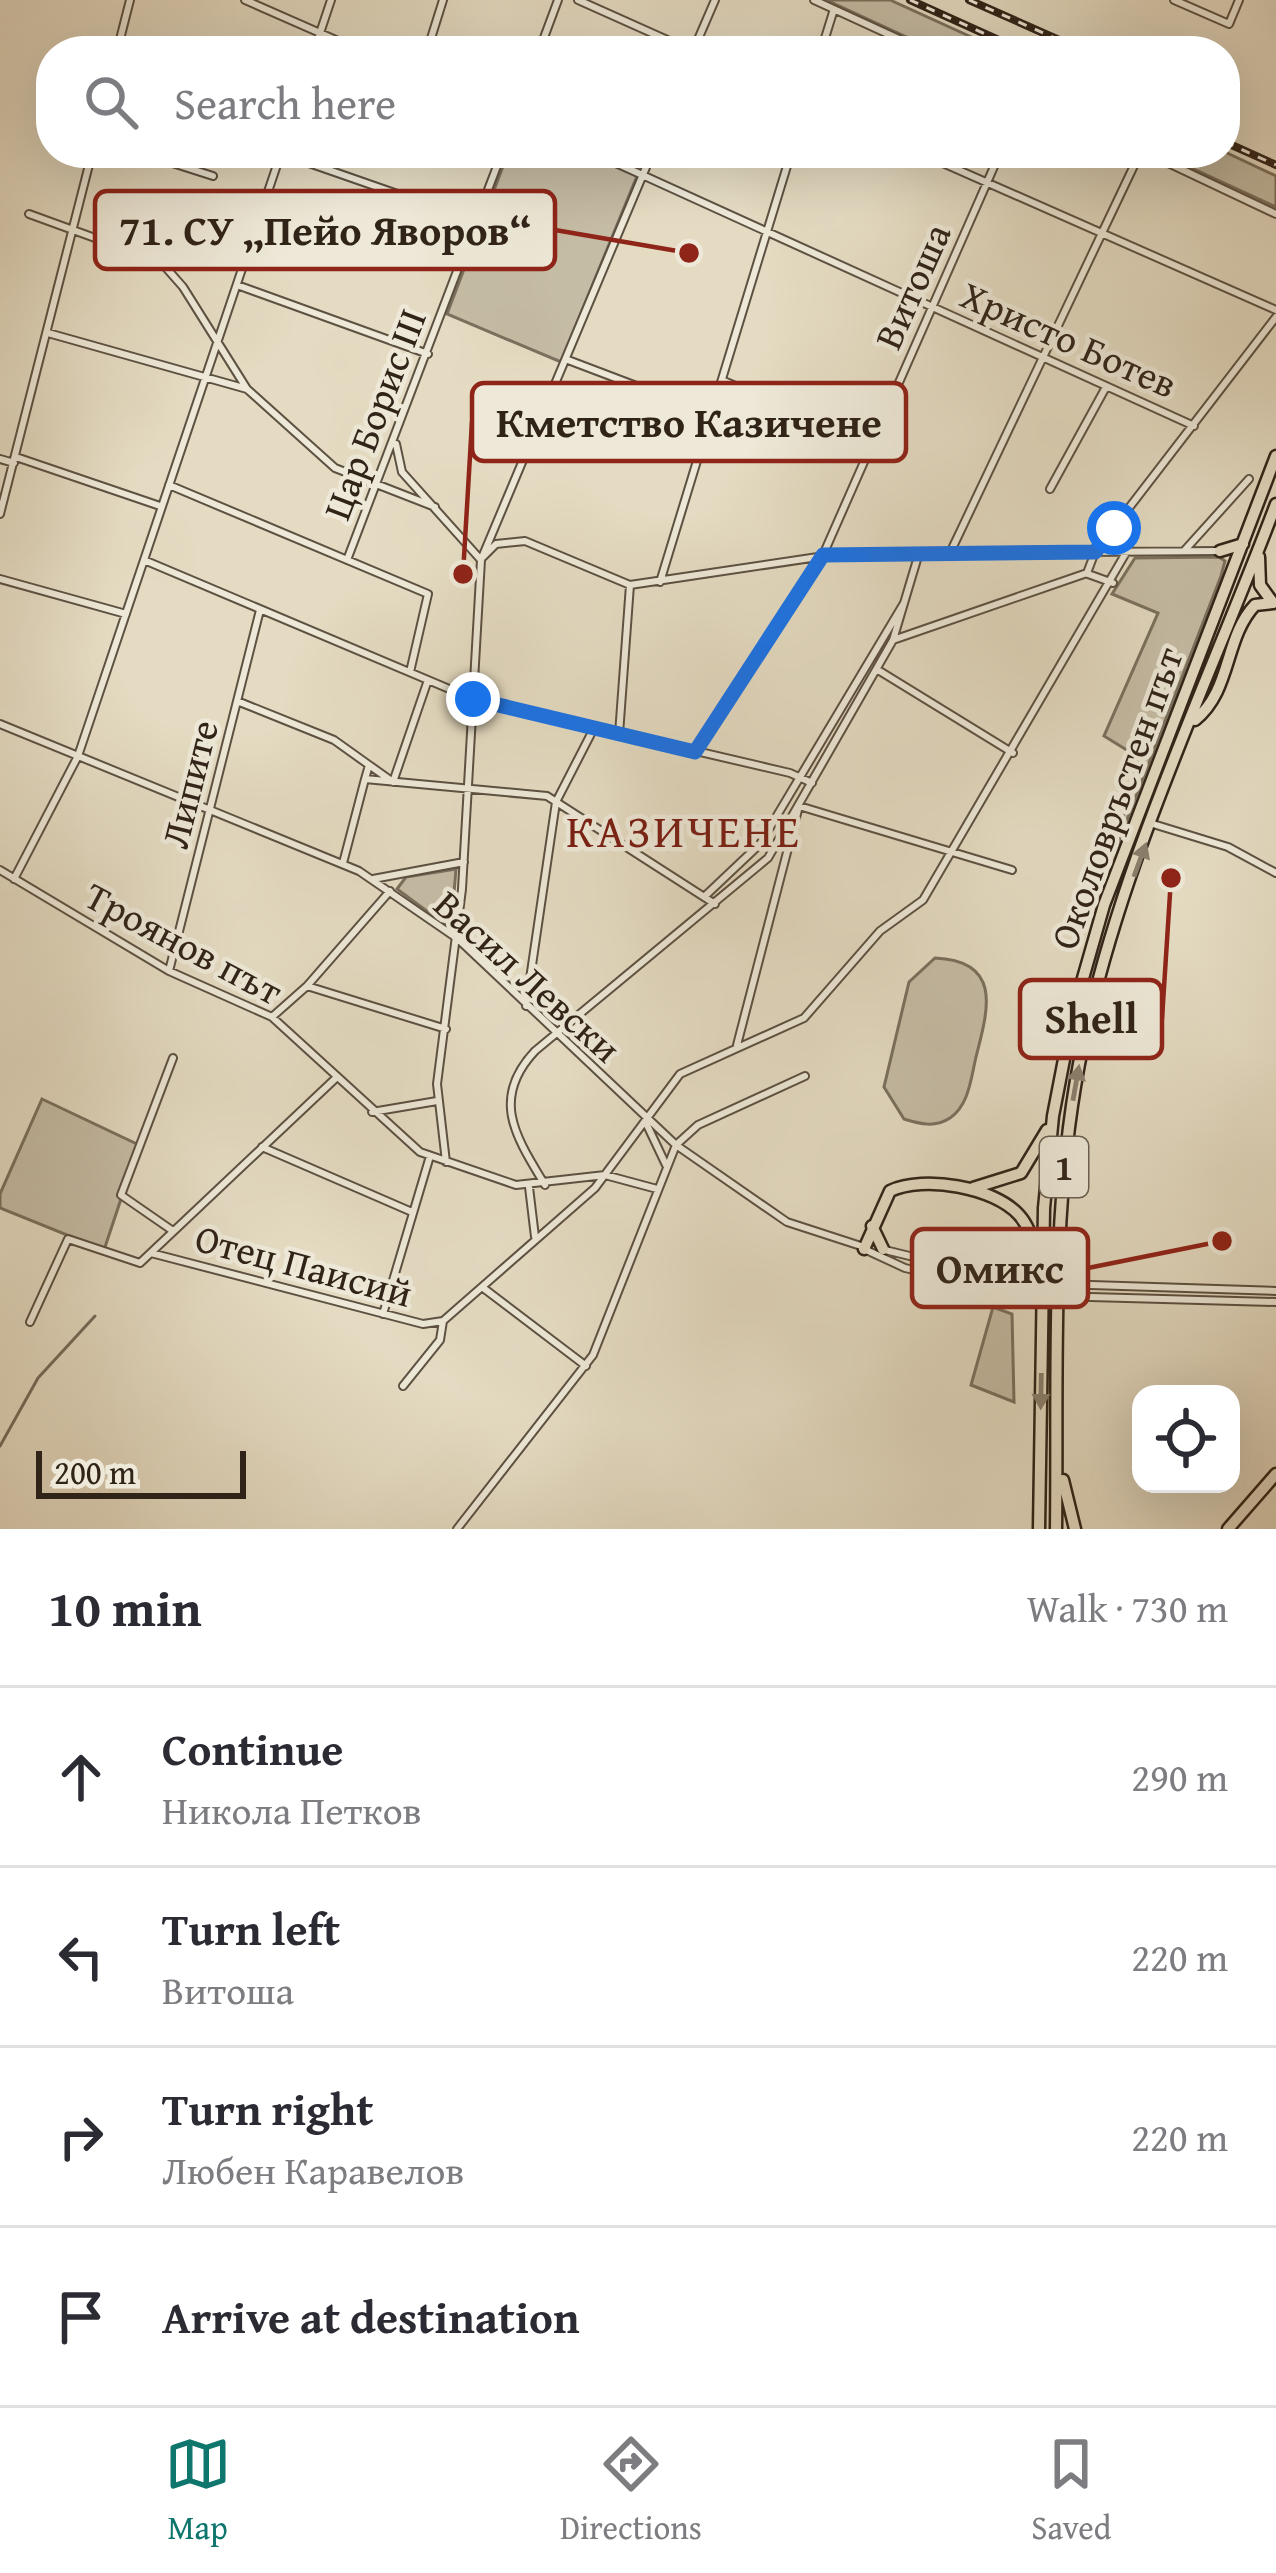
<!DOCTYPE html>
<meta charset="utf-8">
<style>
:root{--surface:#fff;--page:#f7f7f7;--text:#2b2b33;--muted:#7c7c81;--line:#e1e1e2;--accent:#0f766e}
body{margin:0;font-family:"Gentium Book Plus",serif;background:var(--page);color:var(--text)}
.controls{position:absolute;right:36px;bottom:36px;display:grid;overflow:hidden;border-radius:24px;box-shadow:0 12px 48px #0002}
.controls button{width:108px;height:108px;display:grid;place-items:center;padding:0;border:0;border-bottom:3px solid var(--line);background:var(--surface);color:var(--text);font:60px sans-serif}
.scale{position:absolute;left:36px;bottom:30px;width:210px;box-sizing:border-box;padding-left:12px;border:6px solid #302318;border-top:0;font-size:33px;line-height:42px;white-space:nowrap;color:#302318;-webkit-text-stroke:9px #ede8d7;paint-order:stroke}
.stop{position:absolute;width:36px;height:36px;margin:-27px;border:9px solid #1a73e8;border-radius:50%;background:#fff}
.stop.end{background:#1a73e8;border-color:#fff;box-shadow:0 3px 12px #0008}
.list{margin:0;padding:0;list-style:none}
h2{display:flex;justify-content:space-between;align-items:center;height:156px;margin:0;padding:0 48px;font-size:51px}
h2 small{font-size:39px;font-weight:400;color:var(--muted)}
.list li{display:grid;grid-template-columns:78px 1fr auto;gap:36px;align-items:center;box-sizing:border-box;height:180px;padding:0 48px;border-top:3px solid var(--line)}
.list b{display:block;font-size:45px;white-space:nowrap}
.list p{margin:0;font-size:39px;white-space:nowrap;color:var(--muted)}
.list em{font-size:39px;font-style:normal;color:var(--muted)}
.icon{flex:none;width:66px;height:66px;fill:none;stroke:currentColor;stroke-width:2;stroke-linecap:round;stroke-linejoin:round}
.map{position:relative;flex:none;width:1276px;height:1529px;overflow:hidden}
.search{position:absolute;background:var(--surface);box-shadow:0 12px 48px #0002;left:36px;right:36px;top:36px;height:132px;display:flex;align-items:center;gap:30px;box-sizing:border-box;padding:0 42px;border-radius:48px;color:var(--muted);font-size:45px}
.sheet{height:876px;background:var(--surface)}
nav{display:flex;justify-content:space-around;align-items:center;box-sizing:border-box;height:168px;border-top:3px solid var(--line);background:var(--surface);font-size:33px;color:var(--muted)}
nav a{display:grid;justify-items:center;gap:6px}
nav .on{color:var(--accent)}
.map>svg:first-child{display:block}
</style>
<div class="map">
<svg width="1276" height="1529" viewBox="0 0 1276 1529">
<rect width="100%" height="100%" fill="#e4dbc2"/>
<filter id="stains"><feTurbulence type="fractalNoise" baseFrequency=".00167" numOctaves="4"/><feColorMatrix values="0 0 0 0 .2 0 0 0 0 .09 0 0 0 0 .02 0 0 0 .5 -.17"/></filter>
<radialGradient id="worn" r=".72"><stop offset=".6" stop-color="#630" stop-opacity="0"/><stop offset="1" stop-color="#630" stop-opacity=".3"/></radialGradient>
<path fill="#c5bca5" stroke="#7a705e" stroke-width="3" d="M826 0H890L1002 51H937Z
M1225 152 1276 176V207L1159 153Z
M508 153H584L637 176 561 362 447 314Z
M1219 557 1225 561 1221 576 1115 851 1138 757 1104 736 1158 613 1112 594 1135 558Z
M456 869 451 929 397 889 406 877Z
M935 958C1003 961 988 1010 976 1057 971 1078 969 1105 950 1118 935 1128 920 1124 904 1119L884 1087 909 982Z
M42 1099 139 1145 104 1250 0 1208V1194Z
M993 1307 1012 1314 1014 1402 971 1385Z"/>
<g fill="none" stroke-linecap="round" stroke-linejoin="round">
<path stroke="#776c5b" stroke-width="3" d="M0 1446 38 1378 95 1316"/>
<defs>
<path id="minor" d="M245 0 361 51
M578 0 692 51
M814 0 925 51
M1174 0 1229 24 1239 0
M117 51 130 0
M314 51 331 0
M427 51 443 0
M539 51 558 0
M693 51 715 0
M821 51 834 9
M141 153 213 176
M280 153 475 221
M594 153 1194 426
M920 153 1276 310
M1147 153 1276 214
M29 214 161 262 183 287 247 389
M262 214 381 262
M237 285 428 354
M48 333 247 389 335 468 435 507
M568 360 713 415
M724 381 872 444
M396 444 402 472 481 560
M16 457 160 506
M0 459 14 463
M169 485 428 594 410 672
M1050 489 1106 387
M0 514 92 153
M1184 551 1249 479
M950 553 1140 153
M483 557 496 544 525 541 630 585 838 554 1220 551
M144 560 473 699 790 773 812 783
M347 560 502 153
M1088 574 1113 583
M0 579 126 614
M660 582 791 153
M893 640 1087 573 1095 552 1276 317
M878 670 1013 753
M237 701 334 740 369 765 365 779 547 796 715 904
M0 724 359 871 458 939 676 1145 787 1222 867 1248
M619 734 630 585
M695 752 823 555 1000 153
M369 765 393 782 428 680
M1153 824 1228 847 1276 873
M343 863 365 779
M0 870 169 971 272 1017 420 1152 516 1185 605 1175 657 1189
M14 879 78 756 281 153
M373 879 464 862
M704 897 760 844 904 603
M169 971 260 610
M307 986 446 1029
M526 1006 556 802 594 728
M272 1017 307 986 390 891
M737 1045 799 806 1012 870
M372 1112 437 1101
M647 1125 666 1165
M262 1147 412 1212
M446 1162 437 1084 462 889 481 560 652 153
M545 1185C516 1137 490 1099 535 1051L768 858 893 640 919 553
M529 1187 535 1237
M173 1231 121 1195 173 1058
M864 1249 905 1268 1008 1292
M885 1250 1008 1280
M151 1253 423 1324 443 1321
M1091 1285 1276 1291
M482 1287 586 1366
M1090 1297 1276 1302
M383 1314 430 1156
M30 1322 68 1239 140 1263 337 1077
M403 1386 440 1340 443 1321 595 1188 680 1074 804 1018 880 931 923 900 1127 551
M457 1529 593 1355 676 1145 698 1125 805 1076"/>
<path id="highway" d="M1220 551 1243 544
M1259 557 1260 585 1273 603
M1195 720C1232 690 1224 638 1255 605L1273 603
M973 1188 1021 1173 1047 1130
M872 1226 883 1249
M864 1249 890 1191C924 1175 994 1187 1019 1215 1030 1227 1033 1243 1038 1259
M1063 1480 1075 1529
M1039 1529 1044 1208 1053 1116 1073 1013 1104 905 1276 456
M1056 1529C1058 1375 1050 1216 1079 1064 1116 871 1207 687 1276 504
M1228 1529 1276 1474"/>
</defs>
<use href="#minor" stroke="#5d5142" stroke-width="10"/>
<use href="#highway" stroke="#302318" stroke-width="15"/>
<use href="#minor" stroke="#ede8d7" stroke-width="6"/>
<use href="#highway" stroke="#e4dbc2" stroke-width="10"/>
<defs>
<path id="rail" d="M910 0 1023 51
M969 0 1084 51
M1225 142 1276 165"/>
</defs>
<use href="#rail" stroke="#302318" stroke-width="8"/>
<use href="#rail" stroke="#ede8d7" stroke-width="3" stroke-dasharray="9" stroke-linecap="butt"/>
<defs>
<path id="minor-bridge" d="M1008 1280 1091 1285
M1008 1292 1090 1297"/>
</defs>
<use href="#minor-bridge" stroke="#5d5142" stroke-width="10" stroke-linecap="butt"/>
<use href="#minor-bridge" stroke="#ede8d7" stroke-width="6"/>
</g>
<defs><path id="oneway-solid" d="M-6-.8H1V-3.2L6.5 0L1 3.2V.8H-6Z" transform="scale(3)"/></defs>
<g fill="#8a7f6d">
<use href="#oneway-solid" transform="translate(1140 860) rotate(-70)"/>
<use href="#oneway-solid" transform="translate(1076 1083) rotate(-80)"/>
<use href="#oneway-solid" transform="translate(1041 1391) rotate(91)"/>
</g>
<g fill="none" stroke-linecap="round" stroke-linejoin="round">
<path stroke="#1a73e8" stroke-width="15" d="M473 699 695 752 823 555 1095 552 1114 528"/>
</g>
<g text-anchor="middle" stroke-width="9" stroke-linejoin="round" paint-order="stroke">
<rect fill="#ede8d7" stroke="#695e51" stroke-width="3" x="1040" y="1137" width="48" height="60" rx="9"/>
<g font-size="36" font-weight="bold" fill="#302318">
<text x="1064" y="1180">1</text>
</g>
<g font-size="39" fill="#302318" stroke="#ede8d7">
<text transform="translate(912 286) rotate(-66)" y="14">Витоша</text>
<text transform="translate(1069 339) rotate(24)" y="14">Христо Ботев</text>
<text transform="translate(374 414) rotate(-69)" y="14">Цар Борис III</text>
<text transform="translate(189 784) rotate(-76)" y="14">Липите</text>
<text transform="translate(1116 798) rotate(-70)" y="14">Околовръстен път</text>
<text transform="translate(184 943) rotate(28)" y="14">Троянов път</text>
<text transform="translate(528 976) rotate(42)" y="14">Васил Левски</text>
<text transform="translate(304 1265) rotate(15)" y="14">Отец Паисий</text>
</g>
<g font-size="45" letter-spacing="3" fill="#7a1f14" stroke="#ede8d7">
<text x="684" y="847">КАЗИЧЕНЕ</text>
</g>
</g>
<path fill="none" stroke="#8f2418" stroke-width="4.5" d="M689 253L555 230M463 574L472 422M1171 878L1162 1019M1222 1241L1088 1268"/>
<g fill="#8f2418" stroke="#ede8d7" stroke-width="4.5">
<circle cx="689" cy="253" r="12"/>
<circle cx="463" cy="574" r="12"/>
<circle cx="1171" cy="878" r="12"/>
<circle cx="1222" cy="1241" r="12"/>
</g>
<g fill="#ede8d7" stroke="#8f2418" stroke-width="4.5">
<rect x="95" y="191" width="460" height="78" rx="12"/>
<rect x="472" y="383" width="434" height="78" rx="12"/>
<rect x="1020" y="980" width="142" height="78" rx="12"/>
<rect x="912" y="1229" width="176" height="78" rx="12"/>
</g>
<g font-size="42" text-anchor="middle" font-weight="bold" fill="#302318">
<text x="325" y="245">71. СУ „Пейо Яворов“</text>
<text x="689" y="437">Кметство Казичене</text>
<text x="1091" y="1033">Shell</text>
<text x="1000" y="1283">Омикс</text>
</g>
<rect width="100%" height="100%" filter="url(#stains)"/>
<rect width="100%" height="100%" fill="url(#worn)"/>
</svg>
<div class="controls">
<button><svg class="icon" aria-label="locate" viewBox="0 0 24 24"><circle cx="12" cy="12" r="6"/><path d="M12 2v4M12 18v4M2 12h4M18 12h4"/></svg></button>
</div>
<div class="scale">200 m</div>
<div class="stop" style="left:1114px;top:528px"></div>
<div class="stop end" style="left:473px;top:699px"></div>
<div class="search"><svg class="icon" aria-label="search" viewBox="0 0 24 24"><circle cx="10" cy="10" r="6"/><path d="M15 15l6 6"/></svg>Search here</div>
</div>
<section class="sheet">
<h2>10 min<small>Walk · 730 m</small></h2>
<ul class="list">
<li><svg class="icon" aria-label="ahead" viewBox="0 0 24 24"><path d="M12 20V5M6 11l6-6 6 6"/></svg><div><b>Continue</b><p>Никола Петков</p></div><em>290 m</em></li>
<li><svg class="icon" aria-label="left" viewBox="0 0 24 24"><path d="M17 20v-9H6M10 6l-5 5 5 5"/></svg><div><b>Turn left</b><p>Витоша</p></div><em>220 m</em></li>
<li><svg class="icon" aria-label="right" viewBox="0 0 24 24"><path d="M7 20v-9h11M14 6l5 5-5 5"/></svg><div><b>Turn right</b><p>Любен Каравелов</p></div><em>220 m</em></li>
<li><svg class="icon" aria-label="arrive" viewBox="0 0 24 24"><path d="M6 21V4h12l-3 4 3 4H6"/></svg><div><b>Arrive at destination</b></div></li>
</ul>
</section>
<nav>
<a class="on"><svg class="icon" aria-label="map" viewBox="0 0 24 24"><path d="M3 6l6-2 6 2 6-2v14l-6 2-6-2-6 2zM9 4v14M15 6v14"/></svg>Map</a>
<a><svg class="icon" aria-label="directions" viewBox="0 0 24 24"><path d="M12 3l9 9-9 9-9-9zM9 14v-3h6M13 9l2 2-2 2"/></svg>Directions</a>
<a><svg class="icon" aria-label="saved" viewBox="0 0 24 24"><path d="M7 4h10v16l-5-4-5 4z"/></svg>Saved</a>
</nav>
